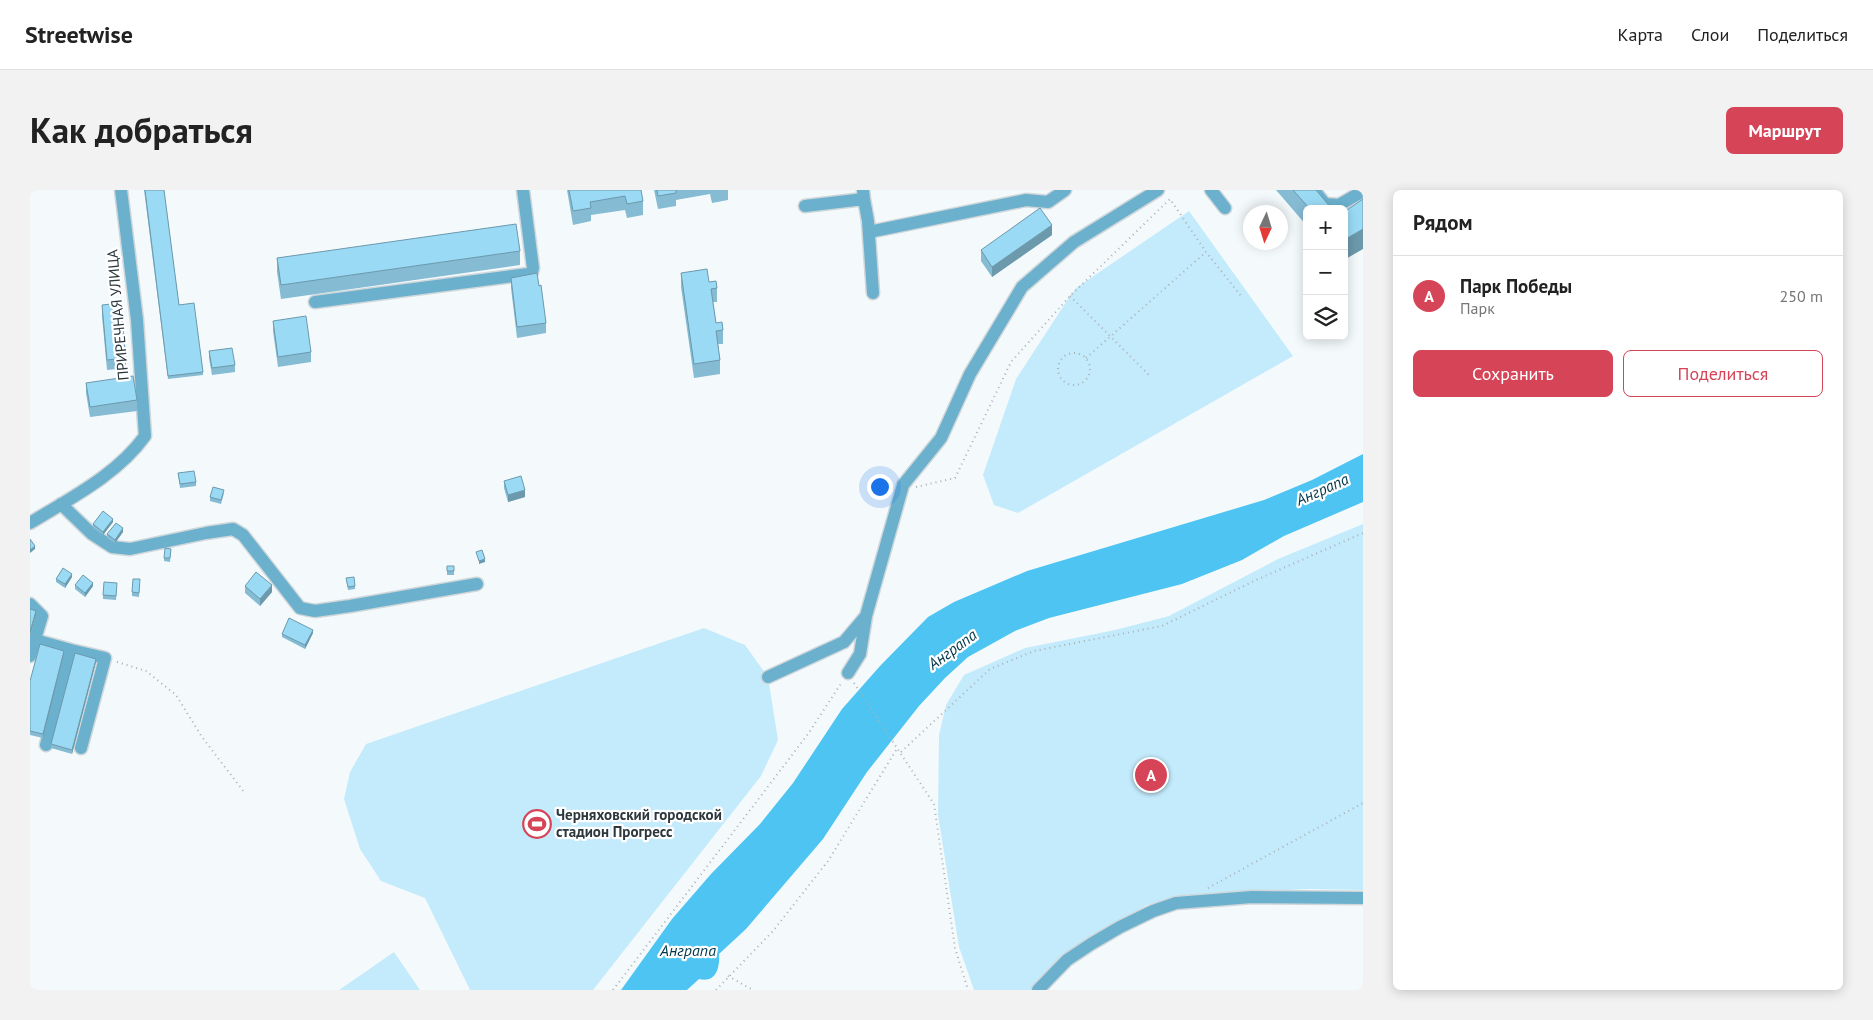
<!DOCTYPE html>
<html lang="ru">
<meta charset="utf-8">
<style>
:root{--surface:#fff;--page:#f2f2f2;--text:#222;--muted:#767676;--line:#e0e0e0;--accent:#d54457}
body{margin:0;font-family:"PT Sans",sans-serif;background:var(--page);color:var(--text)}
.controls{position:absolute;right:15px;top:15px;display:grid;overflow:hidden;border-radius:8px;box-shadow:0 2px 12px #0003}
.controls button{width:45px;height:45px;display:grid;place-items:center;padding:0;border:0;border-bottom:1px solid var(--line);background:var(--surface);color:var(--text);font:25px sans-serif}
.compass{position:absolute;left:1213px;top:15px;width:45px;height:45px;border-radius:50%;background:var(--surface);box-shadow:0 2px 12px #0003;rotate:184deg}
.you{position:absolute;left:849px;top:296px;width:18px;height:18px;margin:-12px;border:4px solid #fff;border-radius:50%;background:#1a73e8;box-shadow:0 0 0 8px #1a73e833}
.badge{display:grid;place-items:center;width:32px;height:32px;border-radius:50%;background:var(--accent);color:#fff;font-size:16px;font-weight:700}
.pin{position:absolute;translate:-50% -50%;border:2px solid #fff;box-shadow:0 1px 5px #0006}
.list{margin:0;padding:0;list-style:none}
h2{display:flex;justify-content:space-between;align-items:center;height:65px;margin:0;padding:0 20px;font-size:21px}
h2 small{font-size:16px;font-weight:400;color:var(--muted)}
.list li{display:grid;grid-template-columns:32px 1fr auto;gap:15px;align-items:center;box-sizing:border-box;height:80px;padding:0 20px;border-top:1px solid var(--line)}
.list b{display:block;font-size:19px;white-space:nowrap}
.list p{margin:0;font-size:16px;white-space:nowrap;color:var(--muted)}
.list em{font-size:16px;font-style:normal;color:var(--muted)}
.actions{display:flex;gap:10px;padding:15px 20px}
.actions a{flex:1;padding:11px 0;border:1px solid var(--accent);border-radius:8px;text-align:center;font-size:18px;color:var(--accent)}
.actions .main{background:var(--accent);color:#fff}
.icon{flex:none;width:28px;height:28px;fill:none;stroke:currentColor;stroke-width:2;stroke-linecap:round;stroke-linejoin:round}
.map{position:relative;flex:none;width:1333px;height:800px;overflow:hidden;border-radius:8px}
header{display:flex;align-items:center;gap:30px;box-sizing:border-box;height:70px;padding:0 25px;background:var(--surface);border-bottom:1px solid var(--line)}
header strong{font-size:24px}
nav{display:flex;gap:28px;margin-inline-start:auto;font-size:18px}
.intro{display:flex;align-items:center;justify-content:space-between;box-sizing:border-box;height:120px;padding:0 30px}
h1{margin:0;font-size:35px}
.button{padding:12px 22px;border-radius:8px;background:var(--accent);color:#fff;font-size:18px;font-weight:700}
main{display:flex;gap:30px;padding:0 30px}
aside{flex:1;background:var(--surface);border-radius:8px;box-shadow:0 2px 12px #0003}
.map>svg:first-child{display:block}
</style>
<header>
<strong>Streetwise</strong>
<nav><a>Карта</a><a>Слои</a><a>Поделиться</a></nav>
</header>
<div class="intro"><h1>Как добраться</h1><a class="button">Маршрут</a></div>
<main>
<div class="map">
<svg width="1333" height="800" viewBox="0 0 1333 800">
<rect width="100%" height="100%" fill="#f4fafc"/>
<path fill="#c4ebfc" d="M1159 21 1263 166 988 323 964 315 953 285 986 189 1040 106 1046 98Z
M1333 334V700L1280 699 1209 702 1117 715 1041 760 1005 800H944L929 757 908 625 909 545 916 515 934 485 995 458 1085 440 1139 426 1248 369Z
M674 438 715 455 738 487 748 550 731 586 563 800H440L395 708 351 691 330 659 314 609 320 582 336 554Z
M364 762 390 800H309Z"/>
<path fill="#4ec4f2" d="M1333 264V312L1254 346 1212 370 1152 394 1019 428 985 441 938 467 915 488 889 516 837 582 793 649 716 739 689 764C690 778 686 793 669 789L657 800H591L642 729 681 684 730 634 763 593 812 519 850 476 898 427 924 412 997 381 1234 310 1282 290Z"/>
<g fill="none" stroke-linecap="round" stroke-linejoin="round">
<defs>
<path id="minor" d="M1181 0 1195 18
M1284 0 1295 14 1309 15 1333 1
M834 9 838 31 843 103
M775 16 834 9 833 0
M839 42 996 10 1018 12 1035 0
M285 112 498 84 502 82 503 78 493 0
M31 314 62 344 82 357 100 359 176 343 203 339 213 345 270 418 285 421 320 416 447 394
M0 333C39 309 87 285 115 246L107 130 91 0
M0 414 12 426 0 466
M5 450 41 460 16 555
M41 460 75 468 51 558
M818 483 830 464 836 426 873 295 911 248 940 184 992 97 1044 52 1128 0
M738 487 814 452 836 426
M1008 800 1037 770 1061 754 1090 737 1123 721 1146 713 1222 707 1333 708"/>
</defs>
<use href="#minor" stroke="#d0d7da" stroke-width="15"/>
<path stroke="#a9b0b4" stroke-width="2" stroke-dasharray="1 4" stroke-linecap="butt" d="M1040 106 1120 186
M1028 179a16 16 0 1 1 32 0a16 16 0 1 1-32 0Z
M1056 168 1176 62
M886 297 925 288 981 172 1040 106 1140 9 1176 62 1211 106
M87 472 116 481 146 505 172 547 214 602
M824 493 904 614 925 758 938 800
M871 562 960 479 1004 461 1132 436 1226 390 1333 343
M1178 698 1333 613
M698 786 723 800
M583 800 778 544 812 492
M686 800 743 741 798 671 868 557"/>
<use href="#minor" stroke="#6bb1ce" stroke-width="12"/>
</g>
<path fill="#85bbd3" d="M114 0H134L149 115 173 182V185L138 189Z
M537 0H611L613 11V25L597 28 595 20 561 25V31L543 35Z
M624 0H698V10L682 13 680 4 646 10V16L628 19Z
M1246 0H1286L1302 19H1277V36Z
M1022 45 962 87 951 71V60Z
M490 61V75L251 109 247 82V68Z
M651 83 679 92 687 98V112H683L686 133 693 140V154H688L690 170V184L664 188 651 97Z
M481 88 509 96 516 133V143L487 148 481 98Z
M72 115 96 168V178L77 180 72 126Z
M243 131 281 162V172L248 177 243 141Z
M179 161 205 175V182L182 185 179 168Z
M56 193 107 210V221L60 227 56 203Z
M148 283 166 292V296L150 298Z
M474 291 495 307 478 312 474 298Z
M194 303 191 314 180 311V307Z
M83 332 73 345 63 338V334Z
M93 342 85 353 77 348V344Z
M141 362 140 372 134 371V368Z
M417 376H424V385H417Z
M42 387 35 398 26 392V389Z
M316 388 325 396V399L318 400Z
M110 393 109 407 102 406V402Z
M45 395 63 396 55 407 45 399Z
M215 396 242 402 230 416 215 403Z
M87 397 86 410 73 409V405Z
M283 443 275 459 252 447V444Z
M34 464 13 548 0 545V491Z
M66 472 42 564 21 558V554Z"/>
<path fill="#6c99ac" d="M1022 35V45L962 87V77Z
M1333 39V59L1314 70V50Z
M495 300V307L478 312V305Z
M83 329V332L73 345V342Z
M93 338V342L85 353V350Z
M5 356V359L0 363V360Z
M455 369V372L449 374V371Z
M42 384V387L35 398V394Z
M63 393V396L55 407V403Z
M242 395V402L230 416V409Z
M6 421V425L0 445V442Z
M283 440V443L275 459V455Z
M34 461V464L13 548V544Z
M66 469V472L42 564V560Z"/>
<path fill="#9bdaf5" stroke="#6c99ac" d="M115 0H134L149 115 164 113 173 182 138 186Z
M539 0H611L613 11 597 14 595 6 560 12 561 18 543 21Z
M627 0H646V3L628 6Z
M1263 0H1286L1302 19H1280Z
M1333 9V39L1314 50V22Z
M1010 18 1022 35 962 77 951 60Z
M486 34 490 61 251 95 247 68Z
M677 79 679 92 686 91 687 98 681 99 686 133 692 132 693 140 686 141 690 170 664 174 651 83Z
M507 83 509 96 511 95 516 133 487 137 481 88Z
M90 113 96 168 77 170 72 115Z
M276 126 281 162 248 167 243 131Z
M202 158 205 175 182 178 179 161Z
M103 186 107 210 60 217 56 193Z
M164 281 166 292 150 294 148 283Z
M491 286 495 300 478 305 474 291Z
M183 297 194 300 191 310 180 307Z
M73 321 83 329 73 342 63 334Z
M86 333 93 338 85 350 77 344Z
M0 349 5 356 0 360Z
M135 358 141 359 140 368H134Z
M452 360 455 369 449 371 446 362Z
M417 376H424V381H417Z
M33 378 42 384 35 394 26 389Z
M226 382 242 395 230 409 215 396Z
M53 385 63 393 55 403 45 395Z
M324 387 325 396 318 397 316 388Z
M103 389H110L109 403 102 402Z
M74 392 87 393 86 406 73 405Z
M0 419 6 421 0 442Z
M259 428 283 440 275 455 252 444Z
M10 454 34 461 13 544 0 541V491Z
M45 463 66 469 42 560 21 554Z"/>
<defs>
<symbol id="stadium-ring" viewBox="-11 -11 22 22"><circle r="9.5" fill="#fff" stroke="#d54457" stroke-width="1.5"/><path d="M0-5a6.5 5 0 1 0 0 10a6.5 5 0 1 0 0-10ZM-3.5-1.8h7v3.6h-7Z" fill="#d54457"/></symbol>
</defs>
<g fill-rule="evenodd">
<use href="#stadium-ring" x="491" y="618" width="32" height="32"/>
</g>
<g text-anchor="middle" stroke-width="4.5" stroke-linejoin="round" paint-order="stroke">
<g font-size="15" fill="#2d383d" stroke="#fff">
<text transform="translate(88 125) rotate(-95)" y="5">ПРИРЕЧНАЯ УЛИЦА</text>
</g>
<g font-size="15" font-weight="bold" fill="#2d383d" stroke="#fff" text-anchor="start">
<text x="526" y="630">Черняховский городской<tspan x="526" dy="17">стадион Прогресс</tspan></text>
</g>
<g font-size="16" font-style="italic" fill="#02394c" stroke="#fff">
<text transform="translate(1292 299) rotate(-24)" y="6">Анграпа</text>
<text transform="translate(922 459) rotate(-36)" y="6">Анграпа</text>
<text x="658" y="766">Анграпа</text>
</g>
</g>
</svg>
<div class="controls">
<button>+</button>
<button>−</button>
<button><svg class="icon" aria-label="layers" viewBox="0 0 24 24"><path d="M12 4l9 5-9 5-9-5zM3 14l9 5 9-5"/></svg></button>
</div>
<svg class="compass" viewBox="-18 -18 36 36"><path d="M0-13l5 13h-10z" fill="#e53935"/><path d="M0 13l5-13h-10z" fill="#767676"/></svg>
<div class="you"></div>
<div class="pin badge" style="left:1121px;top:585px">A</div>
</div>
<aside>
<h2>Рядом<small></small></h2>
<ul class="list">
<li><span class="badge">A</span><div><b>Парк Победы</b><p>Парк</p></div><em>250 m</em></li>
</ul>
<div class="actions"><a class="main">Сохранить</a><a>Поделиться</a></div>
</aside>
</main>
